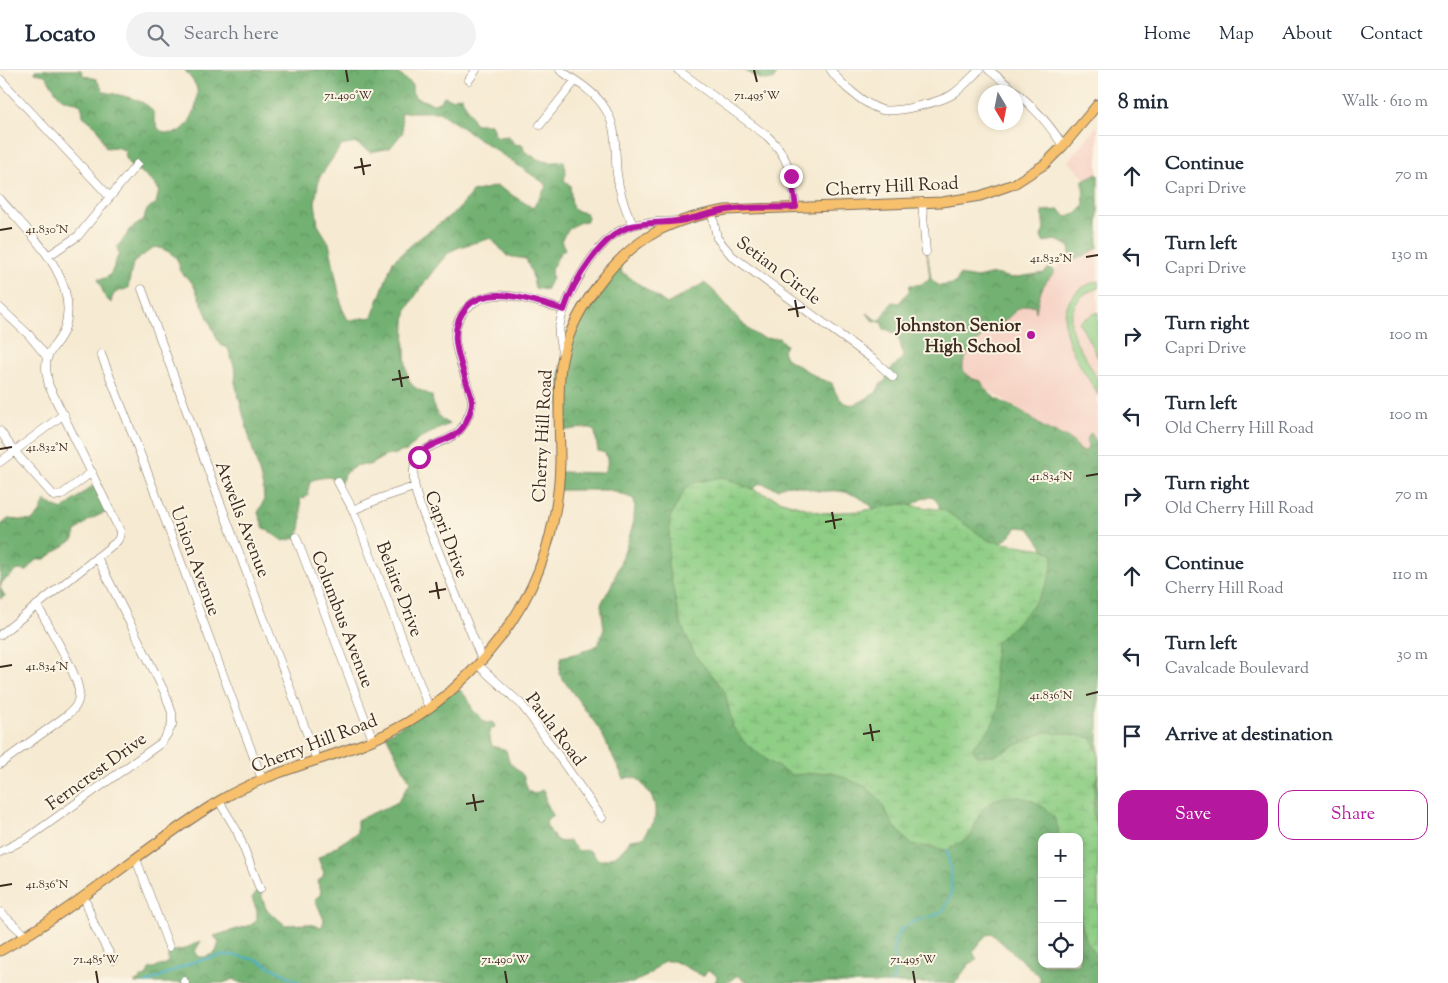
<!DOCTYPE html>
<meta charset="utf-8">
<style>
:root{--surface:#fff;--page:#f2f2f3;--text:#1f2937;--muted:#747a83;--line:#e0e1e3;--accent:#b5179e}
body{margin:0;font-family:"Sorts Mill Goudy",serif;background:var(--page);color:var(--text)}
.controls{position:absolute;right:15px;bottom:15px;display:grid;overflow:hidden;border-radius:10px;box-shadow:0 2px 8px #0003}
.controls button{width:45px;height:45px;display:grid;place-items:center;padding:0;border:0;border-bottom:1px solid var(--line);background:var(--surface);color:var(--text);font:25px sans-serif}
.compass{position:absolute;left:978px;top:15px;width:45px;height:45px;border-radius:50%;background:var(--surface);box-shadow:0 2px 8px #0003;rotate:170deg}
.stop{position:absolute;width:15px;height:15px;margin:-11px;border:4px solid #b5179e;border-radius:50%;background:#fff}
.stop.end{background:#b5179e;border-color:#fff;box-shadow:0 1px 5px #0008}
.list{margin:0;padding:0;list-style:none}
h2{display:flex;justify-content:space-between;align-items:center;height:65px;margin:0;padding:0 20px;font-size:21px}
h2 small{font-size:16px;font-weight:400;color:var(--muted)}
.list li{display:grid;grid-template-columns:32px 1fr auto;gap:15px;align-items:center;box-sizing:border-box;height:80px;padding:0 20px;border-top:1px solid var(--line)}
.list b{display:block;font-size:19px;white-space:nowrap}
.list p{margin:0;font-size:16px;white-space:nowrap;color:var(--muted)}
.list em{font-size:16px;font-style:normal;color:var(--muted)}
.actions{display:flex;gap:10px;padding:15px 20px}
.actions a{flex:1;padding:11px 0;border:1px solid var(--accent);border-radius:15px;text-align:center;font-size:18px;color:var(--accent)}
.actions .main{background:var(--accent);color:#fff}
.icon{flex:none;width:28px;height:28px;fill:none;stroke:currentColor;stroke-width:2;stroke-linecap:round;stroke-linejoin:round}
.map{position:relative;flex:none;width:1098px;height:913px;overflow:hidden}
header{display:flex;align-items:center;gap:30px;box-sizing:border-box;height:70px;padding:0 25px;background:var(--surface);border-bottom:1px solid var(--line)}
header strong{font-size:24px}
nav{display:flex;gap:28px;margin-inline-start:auto;font-size:18px}
.search{width:350px;height:45px;background:var(--page);display:flex;align-items:center;gap:12px;box-sizing:border-box;padding:0 18px;border-radius:28px;color:var(--muted);font-size:19px}
main{display:flex}
aside{flex:1;background:var(--surface)}
.map>svg:first-child{display:block}
</style>
<header>
<strong>Locato</strong>
<div class="search"><svg class="icon" aria-label="search" viewBox="0 0 24 24"><circle cx="10" cy="10" r="6"/><path d="M15 15l6 6"/></svg>Search here</div>
<nav><a>Home</a><a>Map</a><a>About</a><a>Contact</a></nav>
</header>
<main>
<div class="map">
<svg width="1098" height="913" viewBox="0 0 1098 913">
<defs>
<pattern id="forest-crowns" width="20" height="18" patternUnits="userSpaceOnUse" patternTransform="scale(1.25)"><rect width="20" height="18" fill="#72b172"/><path d="M2 6a3 3 0 1 1 6 0M12 15a3 3 0 1 1 6 0" fill="none" stroke="#5f905d"/></pattern>
<pattern id="wetland-marsh" width="20" height="14" patternUnits="userSpaceOnUse" patternTransform="scale(1.25)"><rect width="20" height="14" fill="#8ece85"/><path d="M1 5h8M5 5V1M11 12h8M15 12V8" fill="none" stroke="#7bb172"/></pattern>
</defs>
<rect width="100%" height="100%" fill="#fcf5e5"/>
<filter id="ink" filterUnits="userSpaceOnUse"><feTurbulence type="fractalNoise" baseFrequency=".02" numOctaves="2"/><feDisplacementMap in="SourceGraphic" scale="10" xChannelSelector="R" yChannelSelector="G"/><feConvolveMatrix kernelMatrix="1 2 1 2 8 2 1 2 1" color-interpolation-filters="sRGB"/></filter>
<filter id="wash" filterUnits="userSpaceOnUse"><feTurbulence type="fractalNoise" baseFrequency=".0096" numOctaves="4" result="noise"/><feDisplacementMap in="SourceGraphic" scale="20" xChannelSelector="R" yChannelSelector="G"/><feGaussianBlur stdDeviation="1.12" result="paint"/><feColorMatrix in="noise" values="0 0 0 0 0 0 0 0 0 0 0 0 0 0 0 0 0 1.4 0 .05"/><feComposite in="paint" operator="in"/></filter>
<g filter="url(#wash)">
<rect width="100%" height="100%" fill="#f6ead2"/>
<path fill="#f6d2c4" d="M1098 55V122L1068 91Z
M1098 156V414L1023 341 943 293 1019 238Z"/>
<path fill="#8ece85" stroke="#647c52" d="M1098 211V218C1089 221 1081 225 1076 234 1059 260 1088 286 1097 309 1098 314 1098 320 1098 325 1083 298 1052 260 1070 230 1076 220 1087 214 1098 211Z
M1098 242V288L1079 252Z"/>
<path fill="url(#forest-crowns)" stroke="#566e48" fill-rule="evenodd" d="M35 0H81L83 5 96 9 104 22C119 25 135 27 148 36 156 42 153 49 157 56 159 60 162 62 166 63 181 65 188 56 194 42 196 36 199 23 196 16 194 11 188 5 185 0H396V2L412 14V22L416 28 434 34 441 31 444 26 451 29 461 26 475 54H491L495 65 499 67 509 66 514 74 523 75 524 81C540 91 544 94 564 91L566 103 564 110 570 115 572 136 576 141 586 143 588 147 587 151C576 151 565 161 561 171L565 179 560 183 551 200 552 208 546 220 535 218 532 204 526 189 507 186 491 168C480 172 461 175 451 181 442 187 412 229 407 240 403 251 404 302 410 312 413 319 426 322 432 326 433 338 438 349 449 354L420 368 407 381 400 382 394 385H387L369 395H358L346 402 340 414 330 407C314 409 308 407 308 426L300 429C301 442 303 456 297 468L283 471 264 458 258 443 264 430 263 417 242 340 235 312 236 302 228 278 220 275 193 214 179 200C182 187 165 178 154 177L133 193 128 218C117 223 113 220 111 233L105 227 98 209C114 210 113 194 119 184L117 177 126 166 129 160 144 150C146 141 147 137 156 134L159 120C152 111 145 102 133 99L127 91 124 80 115 77 106 78 97 57 83 46C82 26 74 35 62 28 56 24 50 11 45 5L35 3ZM410 42H439L547 115 533 138 497 116 472 122 460 138 416 171 393 191 372 247 348 250 342 238 329 173 318 155 315 132 319 108 341 76 356 73 370 82 390 78 403 62 401 43Z
M745 0H779L773 10C761 11 753 7 745 0Z
M1095 104 1098 105V178L1071 192 1069 176 1056 170 1043 172 1041 166 1044 160 1042 141 1060 140 1066 147 1076 144 1084 136 1083 110Z
M927 182 931 209 939 216 953 214 957 211 959 205 977 208 994 204 1011 208 1044 203 1049 198 1054 200V203C1041 216 1039 224 1036 242L1035 236C1020 231 1011 247 1000 255 996 257 992 258 989 260 982 264 966 285 963 293 963 294 963 300 963 301L973 309 981 311C989 330 1007 333 1023 342 1031 347 1037 354 1045 358 1059 365 1072 367 1081 381H1086L1088 377 1086 370 1091 363 1098 374V913H1039L1040 909 1037 904 991 863 985 866 973 882 977 890 969 894 955 913H747L746 910H743L739 906H736L727 913H715L717 907 712 902 708 901 703 906 674 891H664L647 906 632 913H240L234 909 223 913H134L147 905 149 899 164 895 168 892V878L175 881 184 879 201 871 195 881 196 885C203 890 210 885 216 882L219 872 214 866 251 855 257 850V841L252 828 259 818 266 839 285 855 308 854 322 857 324 850 315 829 320 825 321 821 318 811 322 808 324 803 318 788 357 763V750L398 732 410 712 386 665 459 619 468 629 473 641 479 645 483 651 488 653 493 652 495 657 491 659 489 665 492 676 506 680 509 692 523 705 528 721 534 724 542 720 545 721V730L553 745 548 748 546 754 555 769 561 772 569 771 578 781 589 780 599 790C610 791 625 781 630 770 654 768 640 762 654 753 658 730 651 725 638 709L630 707 624 709 600 660 559 604 561 587 579 583 598 575 604 559 601 534 613 512 627 474 633 455 635 438 634 429 610 420H559L560 402 602 403C609 397 608 391 605 383L598 381 595 362 591 358C580 357 570 361 560 360V302L576 253 620 191 622 204H625L667 234 704 213C724 226 742 262 764 268 768 269 775 268 779 268L786 275 783 281 786 288 820 309 832 313C836 327 846 341 862 331 868 328 870 325 876 323L880 315 886 310 888 302 903 287C901 273 899 262 884 259L881 252 873 251 867 243 876 250H881L892 232 899 233 909 221 910 215C918 215 925 215 930 208ZM760 413 778 419C792 410 803 419 819 421 825 422 832 420 838 421 851 422 868 430 875 441L893 446 924 428 932 427C938 432 941 435 938 442L990 480 1009 467 1017 457 1029 458 1047 483 969 613 752 430 753 419ZM1042 767H1079V894H1042Z
M96 413 110 440 89 450 76 461 74 469 45 489H38L31 494 27 501 18 500 2 512 0 518 5 526 0 529V456L8 449 32 451 40 442 45 431 62 440Z"/>
<path fill="url(#wetland-marsh)" stroke="#647c52" d="M722 407 782 431 822 443 861 441 901 434 944 440 989 471 1044 479 1053 485C1052 492 1052 501 1049 508 1039 535 1016 553 996 572L994 600 999 637 991 657 972 678 977 686 995 685 1047 661 1056 664 1065 663 1091 668 1098 682V705L1095 712 1093 746 1098 759V889L1086 870 1079 844V767H1059C1058 759 1057 751 1052 745 1035 725 997 717 981 742 976 749 974 759 971 767L947 780 910 774 892 753 879 729 866 717 832 702 792 705 768 691 745 673 733 657 725 622 695 585 680 552 668 495 670 448 685 419 693 413Z"/>
<g fill="none" stroke-linecap="round" stroke-linejoin="round">
<path stroke="#47afc6" stroke-width="2" d="M146 913 193 892 219 886 232 885 257 890 301 913
M892 913C899 897 888 881 898 865 906 852 917 850 930 847 960 840 951 801 947 780"/>
</g>
</g>
<g filter="url(#ink)">
<g fill="none" stroke-linecap="round" stroke-linejoin="round">
<defs>
<path id="minor" d="M560 0C574 10 592 20 602 34 619 56 614 80 617 104 619 123 625 139 633 155
M678 0 767 66C791 87 791 108 796 137
M831 0C840 14 865 35 882 40 896 43 941 32 953 24 963 17 971 8 979 0
M989 0C1019 24 1043 43 1063 76
M0 9 110 127
M469 10 476 0
M540 55 575 11
M0 129C29 163 82 210 64 260 60 270 52 277 48 286 44 294 47 307 49 316L120 461C120 467 119 470 115 473L0 565
M922 132 926 182
M712 143 717 168 732 186 874 290 893 307
M48 186 78 166 137 94
M142 219 217 424 317 690
M0 238 29 265 47 287
M101 284 145 396 262 709
M563 285C561 277 558 268 559 259 563 229 594 175 621 160 637 151 660 152 677 151
M0 361 14 381 54 426 61 425 92 402
M0 392 64 344
M338 412 353 440 429 638
M353 440 381 428 414 417
M296 467 373 670
M482 590 419 433C413 415 408 389 428 378 446 368 460 368 468 346 470 342 472 336 472 331 472 327 469 321 468 317 464 303 459 290 456 276 454 265 455 254 462 244 486 210 531 231 564 240
M478 595 521 634 531 647 602 748
M0 694 66 646C74 640 79 634 79 623 79 605 46 552 37 535
M219 731 237 761 260 819
M0 782 29 767 161 673 166 666 172 655V643L165 623 97 487
M136 789 169 877
M84 826 95 857 113 890
M0 842 26 866
M184 911 185 913"/>
<path id="major" d="M0 881C78 838 143 777 219 731 263 704 313 693 360 675 430 649 486 597 523 533 547 491 559 440 560 392 560 360 557 328 561 296 569 245 611 187 656 162 677 150 703 144 726 140L942 132 980 126 1014 114 1045 94 1063 76 1098 34"/>
</defs>
<use href="#minor" stroke="#7c6d5d" stroke-width="9"/>
<use href="#major" stroke="#7c6d5d" stroke-width="11"/>
<use href="#minor" stroke="#fff" stroke-width="8"/>
<use href="#major" stroke="#f7c06c" stroke-width="9"/>
</g>
</g>
<g fill="none" stroke-linecap="round" stroke-linejoin="round" filter="url(#ink)">
<path stroke="#b5179e" stroke-width="6" d="M419 387C421 384 424 380 427 378 439 370 457 369 465 354 468 348 472 339 472 332 472 327 469 319 467 314 460 288 446 262 466 238 489 212 536 232 564 240 573 212 602 164 632 156 651 151 671 154 689 149 702 146 714 142 726 140 749 137 773 138 796 137L791 106"/>
</g>
<path fill="none" stroke="#3b2a1e" stroke-width="2" d="M346 0 348 12M754 0 757 12M361 88 364 105M354 98 371 95M0 160 12 158M1086 187 1098 185M795 230 798 247M788 240 805 237M399 300 402 317M392 310 409 307M0 379 12 377M1086 406 1098 404M832 442 835 459M825 452 842 449M436 512 439 529M429 522 446 519M0 597 12 595M1086 625 1098 622M870 654 873 671M863 664 880 661M473 724 476 741M466 734 484 731M0 816 12 814M96 901 98 913M505 901 507 913M913 901 915 913"/>
<circle fill="#b5179e" stroke="#fcf5e5" stroke-width="2" cx="1031" cy="265" r="5"/>
<g text-anchor="middle" stroke-width="4" stroke-linejoin="round" paint-order="stroke">
<g font-size="18" fill="#3b2a1e" stroke="#fcf5e5">
<text transform="translate(892 116) rotate(-3)" y="6">Cherry Hill Road</text>
<text transform="translate(779 200) rotate(37)" y="6">Setian Circle</text>
<text transform="translate(542 366) rotate(-87)" y="6">Cherry Hill Road</text>
<text transform="translate(243 449) rotate(69)" y="6">Atwells Avenue</text>
<text transform="translate(447 464) rotate(69)" y="6">Capri Drive</text>
<text transform="translate(196 491) rotate(70)" y="6">Union Avenue</text>
<text transform="translate(400 519) rotate(69)" y="6">Belaire Drive</text>
<text transform="translate(343 549) rotate(69)" y="6">Columbus Avenue</text>
<text transform="translate(556 659) rotate(53)" y="6">Paula Road</text>
<text transform="translate(314 673) rotate(-21)" y="6">Cherry Hill Road</text>
<text transform="translate(96 701) rotate(-36)" y="6">Ferncrest Drive</text>
</g>
<g font-size="18" font-weight="bold" fill="#3b2a1e" stroke="#fcf5e5" text-anchor="end">
<text x="1021" y="261">Johnston Senior<tspan x="1021" dy="21">High School</tspan></text>
</g>
</g>
<g font-size="12" text-anchor="middle" fill="#3b2a1e" stroke="#fcf5e5" stroke-width="4" stroke-linejoin="round" paint-order="stroke">
<text x="348" y="29">71.490°W</text>
<text x="757" y="29">71.495°W</text>
<text x="47" y="163">41.830°N</text>
<text x="1051" y="192">41.832°N</text>
<text x="47" y="381">41.832°N</text>
<text x="1051" y="410">41.834°N</text>
<text x="47" y="600">41.834°N</text>
<text x="1051" y="629">41.836°N</text>
<text x="47" y="818">41.836°N</text>
<text x="96" y="893">71.485°W</text>
<text x="505" y="893">71.490°W</text>
<text x="913" y="893">71.495°W</text>
</g>
</svg>
<div class="controls">
<button>+</button>
<button>−</button>
<button><svg class="icon" aria-label="locate" viewBox="0 0 24 24"><circle cx="12" cy="12" r="6"/><path d="M12 2v4M12 18v4M2 12h4M18 12h4"/></svg></button>
</div>
<svg class="compass" viewBox="-18 -18 36 36"><path d="M0-13l5 13h-10z" fill="#e53935"/><path d="M0 13l5-13h-10z" fill="#747a83"/></svg>
<div class="stop" style="left:419px;top:387px"></div>
<div class="stop end" style="left:791px;top:106px"></div>
</div>
<aside>
<h2>8 min<small>Walk · 610 m</small></h2>
<ul class="list">
<li><svg class="icon" aria-label="ahead" viewBox="0 0 24 24"><path d="M12 20V5M6 11l6-6 6 6"/></svg><div><b>Continue</b><p>Capri Drive</p></div><em>70 m</em></li>
<li><svg class="icon" aria-label="left" viewBox="0 0 24 24"><path d="M17 20v-9H6M10 6l-5 5 5 5"/></svg><div><b>Turn left</b><p>Capri Drive</p></div><em>130 m</em></li>
<li><svg class="icon" aria-label="right" viewBox="0 0 24 24"><path d="M7 20v-9h11M14 6l5 5-5 5"/></svg><div><b>Turn right</b><p>Capri Drive</p></div><em>100 m</em></li>
<li><svg class="icon" aria-label="left" viewBox="0 0 24 24"><path d="M17 20v-9H6M10 6l-5 5 5 5"/></svg><div><b>Turn left</b><p>Old Cherry Hill Road</p></div><em>100 m</em></li>
<li><svg class="icon" aria-label="right" viewBox="0 0 24 24"><path d="M7 20v-9h11M14 6l5 5-5 5"/></svg><div><b>Turn right</b><p>Old Cherry Hill Road</p></div><em>70 m</em></li>
<li><svg class="icon" aria-label="ahead" viewBox="0 0 24 24"><path d="M12 20V5M6 11l6-6 6 6"/></svg><div><b>Continue</b><p>Cherry Hill Road</p></div><em>110 m</em></li>
<li><svg class="icon" aria-label="left" viewBox="0 0 24 24"><path d="M17 20v-9H6M10 6l-5 5 5 5"/></svg><div><b>Turn left</b><p>Cavalcade Boulevard</p></div><em>30 m</em></li>
<li><svg class="icon" aria-label="arrive" viewBox="0 0 24 24"><path d="M6 21V4h12l-3 4 3 4H6"/></svg><div><b>Arrive at destination</b></div></li>
</ul>
<div class="actions"><a class="main">Save</a><a>Share</a></div>
</aside>
</main>
